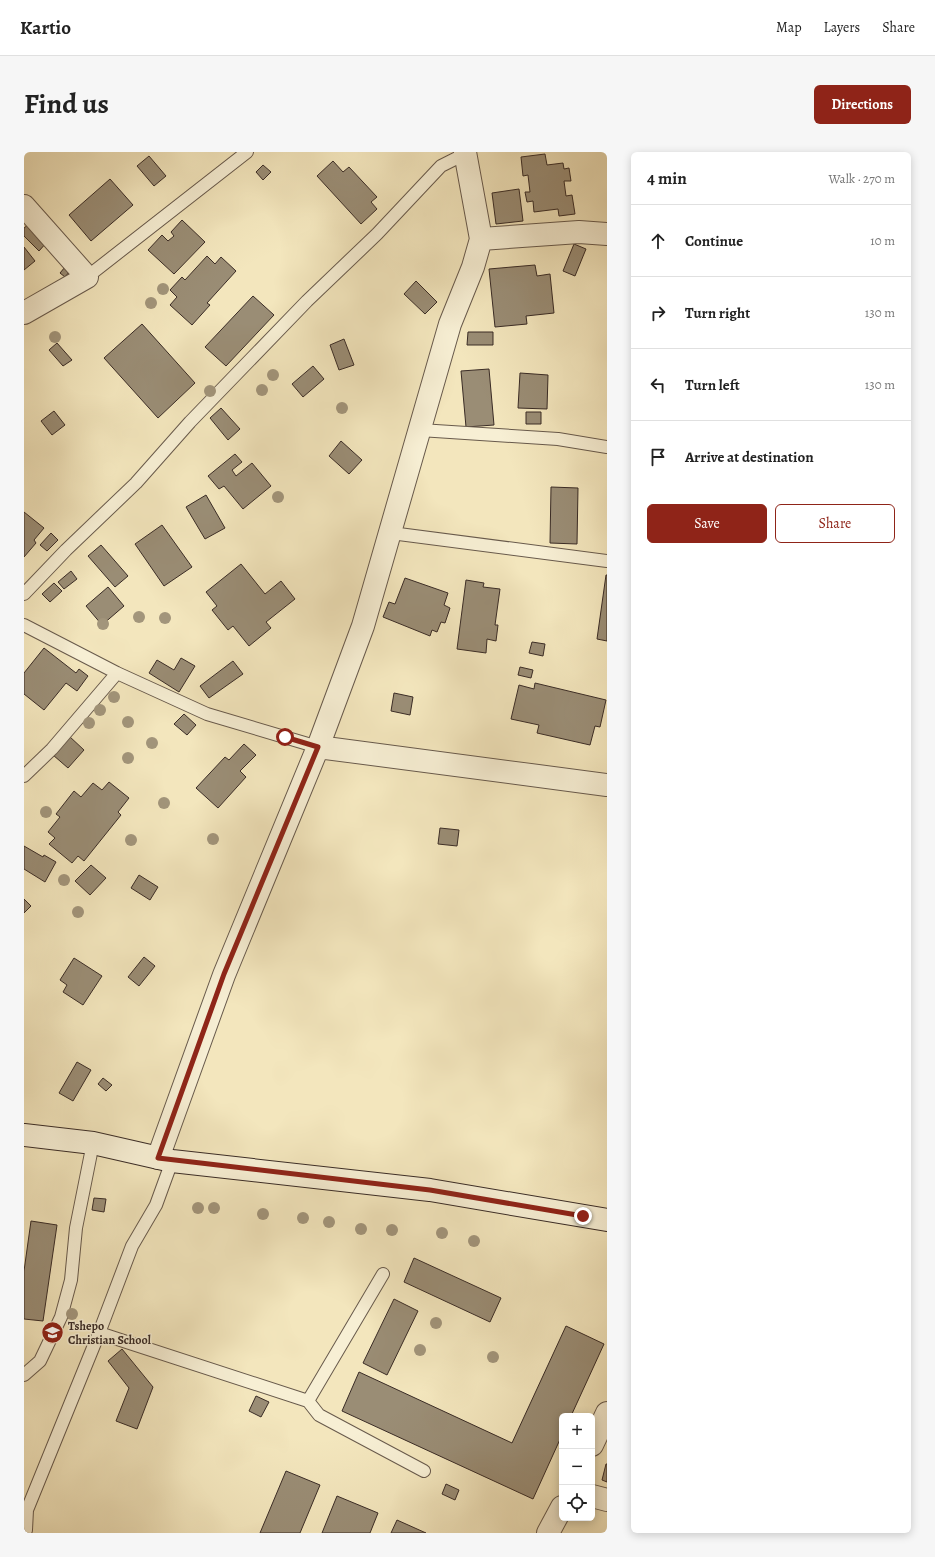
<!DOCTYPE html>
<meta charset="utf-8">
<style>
:root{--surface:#fff;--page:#f6f6f6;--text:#222;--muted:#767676;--line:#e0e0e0;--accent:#8f2418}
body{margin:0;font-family:Alegreya,serif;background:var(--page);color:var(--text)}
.controls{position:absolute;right:12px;bottom:12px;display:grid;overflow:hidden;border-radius:6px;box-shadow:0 2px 10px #0003}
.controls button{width:36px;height:36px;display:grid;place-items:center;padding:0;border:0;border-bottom:1px solid var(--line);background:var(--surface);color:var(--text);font:20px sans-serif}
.stop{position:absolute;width:12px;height:12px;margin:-9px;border:3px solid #8f2418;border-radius:50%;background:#fff}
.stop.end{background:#8f2418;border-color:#fff;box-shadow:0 1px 4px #0008}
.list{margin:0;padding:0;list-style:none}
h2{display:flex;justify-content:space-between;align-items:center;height:52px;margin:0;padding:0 16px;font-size:17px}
h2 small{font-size:13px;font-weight:400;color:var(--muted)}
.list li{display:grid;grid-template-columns:26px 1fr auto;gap:12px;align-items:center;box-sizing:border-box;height:72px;padding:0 16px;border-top:1px solid var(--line)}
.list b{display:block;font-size:15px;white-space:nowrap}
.list em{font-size:13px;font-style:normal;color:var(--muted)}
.actions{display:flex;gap:8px;padding:12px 16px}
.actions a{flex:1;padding:9px 0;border:1px solid var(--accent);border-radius:6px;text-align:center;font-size:14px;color:var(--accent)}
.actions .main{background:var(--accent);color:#fff}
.icon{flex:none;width:22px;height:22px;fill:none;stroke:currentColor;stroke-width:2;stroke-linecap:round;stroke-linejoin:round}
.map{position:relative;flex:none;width:583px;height:1381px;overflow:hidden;border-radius:6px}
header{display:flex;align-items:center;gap:24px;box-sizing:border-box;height:56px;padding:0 20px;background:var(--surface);border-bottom:1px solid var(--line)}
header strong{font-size:19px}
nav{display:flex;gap:22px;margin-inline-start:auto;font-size:14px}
.intro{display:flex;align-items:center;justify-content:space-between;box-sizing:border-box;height:96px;padding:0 24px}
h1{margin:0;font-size:28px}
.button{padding:10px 18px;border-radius:6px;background:var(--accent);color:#fff;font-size:14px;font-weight:700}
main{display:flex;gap:24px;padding:0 24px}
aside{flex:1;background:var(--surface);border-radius:6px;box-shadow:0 2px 10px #0003}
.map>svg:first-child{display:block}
</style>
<header>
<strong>Kartio</strong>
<nav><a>Map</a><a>Layers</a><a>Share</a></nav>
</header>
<div class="intro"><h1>Find us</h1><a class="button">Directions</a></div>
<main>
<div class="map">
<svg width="583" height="1381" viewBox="0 0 583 1381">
<rect width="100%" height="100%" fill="#f3e6bd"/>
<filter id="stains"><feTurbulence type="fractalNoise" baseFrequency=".005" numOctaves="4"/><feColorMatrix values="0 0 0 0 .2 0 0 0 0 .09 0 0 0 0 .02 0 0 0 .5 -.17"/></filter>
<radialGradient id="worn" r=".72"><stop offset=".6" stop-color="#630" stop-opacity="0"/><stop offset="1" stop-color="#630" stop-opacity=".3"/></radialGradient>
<path fill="#9a8d75" stroke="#3a2c26" d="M521 2 523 13 539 11 540 17 545 16 547 29H540L542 44 548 43 551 62 535 64 534 57 510 60 509 49 503 50 501 40H506L504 23 499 24 497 5Z
M125 4 142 24 130 34 113 14Z
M309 9 319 20 325 15 353 45 347 50 353 57 337 72 293 24Z
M239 13 247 20 239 28 232 20Z
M86 27 109 53 67 89 45 63Z
M495 37 499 69 472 72 468 41Z
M158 68 181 90 150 122 124 98 138 83 144 89 150 84 147 80Z
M5 72 23 90 15 99 0 84V76Z
M550 92 562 97 551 124 539 119Z
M0 95 11 109 0 118Z
M183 104 191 112 197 105 212 119 183 151 186 153 168 173 146 153 153 145 146 138 158 125 161 128Z
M511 113 513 124 526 122 530 161 502 164 503 172 471 175 465 117Z
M41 115 46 119 41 125 36 121Z
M392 129 413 150 401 162 380 142Z
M229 144 250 163 202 214 181 195Z
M118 172 171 231 134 266 80 206Z
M444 180H469V193H443Z
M320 187 330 213 315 218 306 193Z
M33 191 48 208 39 214 25 198Z
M289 214 300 227 279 245 268 232Z
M465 217 470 273 442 275 437 219Z
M496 221 524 223 523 257 494 256Z
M197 256 216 277 204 288 186 266Z
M30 259 41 273 28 283 17 269Z
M502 260H517V272H502Z
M317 289 338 308 325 322 305 304Z
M211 302 218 310 208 318 212 324 228 311 247 334 219 357 200 334 195 337 184 324Z
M527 335 554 336 553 392 526 391Z
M182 343 201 376 181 387 162 355Z
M0 360 20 376 10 388 12 391 0 405Z
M138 373 168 415 140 434 111 392Z
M27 381 34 388 23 399 16 393Z
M77 393 104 424 91 435 64 404Z
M217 412 241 442 257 429 271 447 242 470 247 476 225 494 209 474 204 478 188 458 193 454 182 440Z
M47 419 53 427 40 437 34 430Z
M582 423H583V489L573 487Z
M381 426 424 441 420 453 426 456 421 471 417 470 413 480 408 478 406 484 359 465 365 450 371 452Z
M442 428 460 431 459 435 476 437 471 473H474L472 489 463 487 462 501 433 497Z
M30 431 38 439 26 450 18 442Z
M84 435 100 454 78 473 62 454Z
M508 490 521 492 519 504 505 501Z
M20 496 52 521 55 517 64 524 53 539 42 531 20 558 0 542V521Z
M157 506 171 514 155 540 125 521 133 508 150 518Z
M209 509 219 522 185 546 176 534Z
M496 515 509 518 507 526 494 523Z
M511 531 582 548 576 575 571 574 566 593 513 581 515 573 487 567 495 533 510 537Z
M370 541 389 545 386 563 367 559Z
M160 562 172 573 163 583 150 572Z
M45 584 60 598 44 616 29 603Z
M220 592 232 603 216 619 222 625 194 656 172 636 201 605 205 608Z
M85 630 105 646 94 660 97 663 60 709 54 704 48 711 25 692 31 686 24 680 36 665 32 662 50 639 57 645 69 631 78 638Z
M416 676 435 678 433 694 414 692Z
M0 694 19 705 20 703 32 710 21 730 0 717Z
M67 713 82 726 66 743 51 729Z
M115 723 134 735 126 748 107 736Z
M0 747 7 754 0 761Z
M120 805 131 814 115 834 104 825Z
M50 806 78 824 59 853 39 840 43 833 36 828Z
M53 910 67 918 49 949 35 941Z
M79 926 88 933 82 939 74 932Z
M70 1046 82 1047 80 1060 68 1058Z
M7 1069 33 1073 19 1169 0 1167V1119Z
M390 1106 477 1146 466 1170 380 1130Z
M370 1147 394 1159 363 1223 339 1211Z
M542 1174 580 1192 547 1264H538V1283L509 1347 318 1259 335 1220 488 1291Z
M98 1197 129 1235 113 1277 92 1269 105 1236 84 1209Z
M232 1244 245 1250 237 1265 225 1259Z
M582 1312H583V1330L578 1328Z
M262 1319 296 1333 276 1381H236Z
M422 1332 435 1338 431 1348 418 1342Z
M313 1344 354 1361 346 1381H298Z
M373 1368 402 1381H367Z"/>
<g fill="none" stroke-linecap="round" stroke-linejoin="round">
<defs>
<path id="lane" d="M63 125 223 0
M396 278 534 287 583 295
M367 381 583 409
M0 442 42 398 112 331 166 270 283 149 353 82 417 14 441 2
M0 473 93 521 183 562 294 595
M0 624 28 597 93 521
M75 1181 284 1249 295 1263 400 1319
M0 1223 16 1209 37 1165 47 1128 52 1076 69 991
M284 1249 359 1122
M2 1378 3 1358 75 1181 108 1094 132 1053 148 1009"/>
<path id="street" d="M0 54 63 125 0 161
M457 87 555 80 583 82
M294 595 583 633
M134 1006 200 823 294 595 339 474 426 172 449 115 457 87 441 0
M568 1293 583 1261
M568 1344 583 1348
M524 1381 538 1355"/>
<path id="secondary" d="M0 983 69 991 148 1009 406 1038 583 1068"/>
</defs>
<use href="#lane" stroke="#685a4c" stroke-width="14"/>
<use href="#street" stroke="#685a4c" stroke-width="24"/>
<use href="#secondary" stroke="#3a2c26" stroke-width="24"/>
<use href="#lane" stroke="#f7efd4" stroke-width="12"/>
<use href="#street" stroke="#f7efd4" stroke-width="22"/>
<use href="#secondary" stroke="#f7efd4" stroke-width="22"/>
</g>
<g fill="#a2957b">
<circle cx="139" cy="137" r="6"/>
<circle cx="127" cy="151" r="6"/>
<circle cx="31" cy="185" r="6"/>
<circle cx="249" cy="223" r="6"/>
<circle cx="238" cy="238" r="6"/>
<circle cx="186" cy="239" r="6"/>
<circle cx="318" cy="256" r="6"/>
<circle cx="254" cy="345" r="6"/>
<circle cx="115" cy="465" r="6"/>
<circle cx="141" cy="466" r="6"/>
<circle cx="79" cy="472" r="6"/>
<circle cx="90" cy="545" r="6"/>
<circle cx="76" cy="558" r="6"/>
<circle cx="104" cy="570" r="6"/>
<circle cx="65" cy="571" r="6"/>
<circle cx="128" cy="591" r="6"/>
<circle cx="104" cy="606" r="6"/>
<circle cx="140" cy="651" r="6"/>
<circle cx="22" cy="660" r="6"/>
<circle cx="189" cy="687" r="6"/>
<circle cx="107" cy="688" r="6"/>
<circle cx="40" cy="728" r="6"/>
<circle cx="54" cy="760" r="6"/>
<circle cx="174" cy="1056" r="6"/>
<circle cx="190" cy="1056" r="6"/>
<circle cx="239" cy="1062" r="6"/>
<circle cx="279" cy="1066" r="6"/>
<circle cx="305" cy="1070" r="6"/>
<circle cx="337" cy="1077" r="6"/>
<circle cx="368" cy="1078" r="6"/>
<circle cx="418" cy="1081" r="6"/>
<circle cx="450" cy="1089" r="6"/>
<circle cx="48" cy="1162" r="6"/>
<circle cx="412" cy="1171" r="6"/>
<circle cx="396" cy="1198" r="6"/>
<circle cx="469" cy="1205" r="6"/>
</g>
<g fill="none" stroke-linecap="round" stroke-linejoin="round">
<path stroke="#8f2418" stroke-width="5" d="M261 585 294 595 200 822 134 1006 406 1038 559 1064"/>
</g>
<defs>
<symbol id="school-disc" viewBox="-11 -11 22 22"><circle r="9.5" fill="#8f2418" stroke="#f7efd4"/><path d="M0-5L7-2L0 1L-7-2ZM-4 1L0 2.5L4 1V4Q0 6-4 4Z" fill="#fff"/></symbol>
</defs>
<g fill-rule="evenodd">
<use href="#school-disc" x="16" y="1168" width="25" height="25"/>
</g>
<g text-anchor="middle" stroke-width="3" stroke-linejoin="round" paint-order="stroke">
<g font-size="12" font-weight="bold" fill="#3a2c26" stroke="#f7efd4" text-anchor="start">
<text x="44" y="1178">Tshepo<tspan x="44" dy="14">Christian School</tspan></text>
</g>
</g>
<rect width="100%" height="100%" filter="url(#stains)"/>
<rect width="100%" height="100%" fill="url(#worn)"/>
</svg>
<div class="controls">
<button>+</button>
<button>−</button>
<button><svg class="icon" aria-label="locate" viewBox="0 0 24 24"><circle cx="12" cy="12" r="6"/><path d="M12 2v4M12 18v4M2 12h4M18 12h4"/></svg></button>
</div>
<div class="stop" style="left:261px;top:585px"></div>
<div class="stop end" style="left:559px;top:1064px"></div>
</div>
<aside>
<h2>4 min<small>Walk · 270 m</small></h2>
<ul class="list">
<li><svg class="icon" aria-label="ahead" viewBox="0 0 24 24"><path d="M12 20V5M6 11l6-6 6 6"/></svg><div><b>Continue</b></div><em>10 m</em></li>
<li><svg class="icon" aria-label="right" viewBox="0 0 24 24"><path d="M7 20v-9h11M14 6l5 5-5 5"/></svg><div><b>Turn right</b></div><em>130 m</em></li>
<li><svg class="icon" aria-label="left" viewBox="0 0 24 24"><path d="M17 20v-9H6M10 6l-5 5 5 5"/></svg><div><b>Turn left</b></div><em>130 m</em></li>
<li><svg class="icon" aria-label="arrive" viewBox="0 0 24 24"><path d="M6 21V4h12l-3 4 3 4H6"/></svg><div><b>Arrive at destination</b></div></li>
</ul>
<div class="actions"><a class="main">Save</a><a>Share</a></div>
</aside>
</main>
